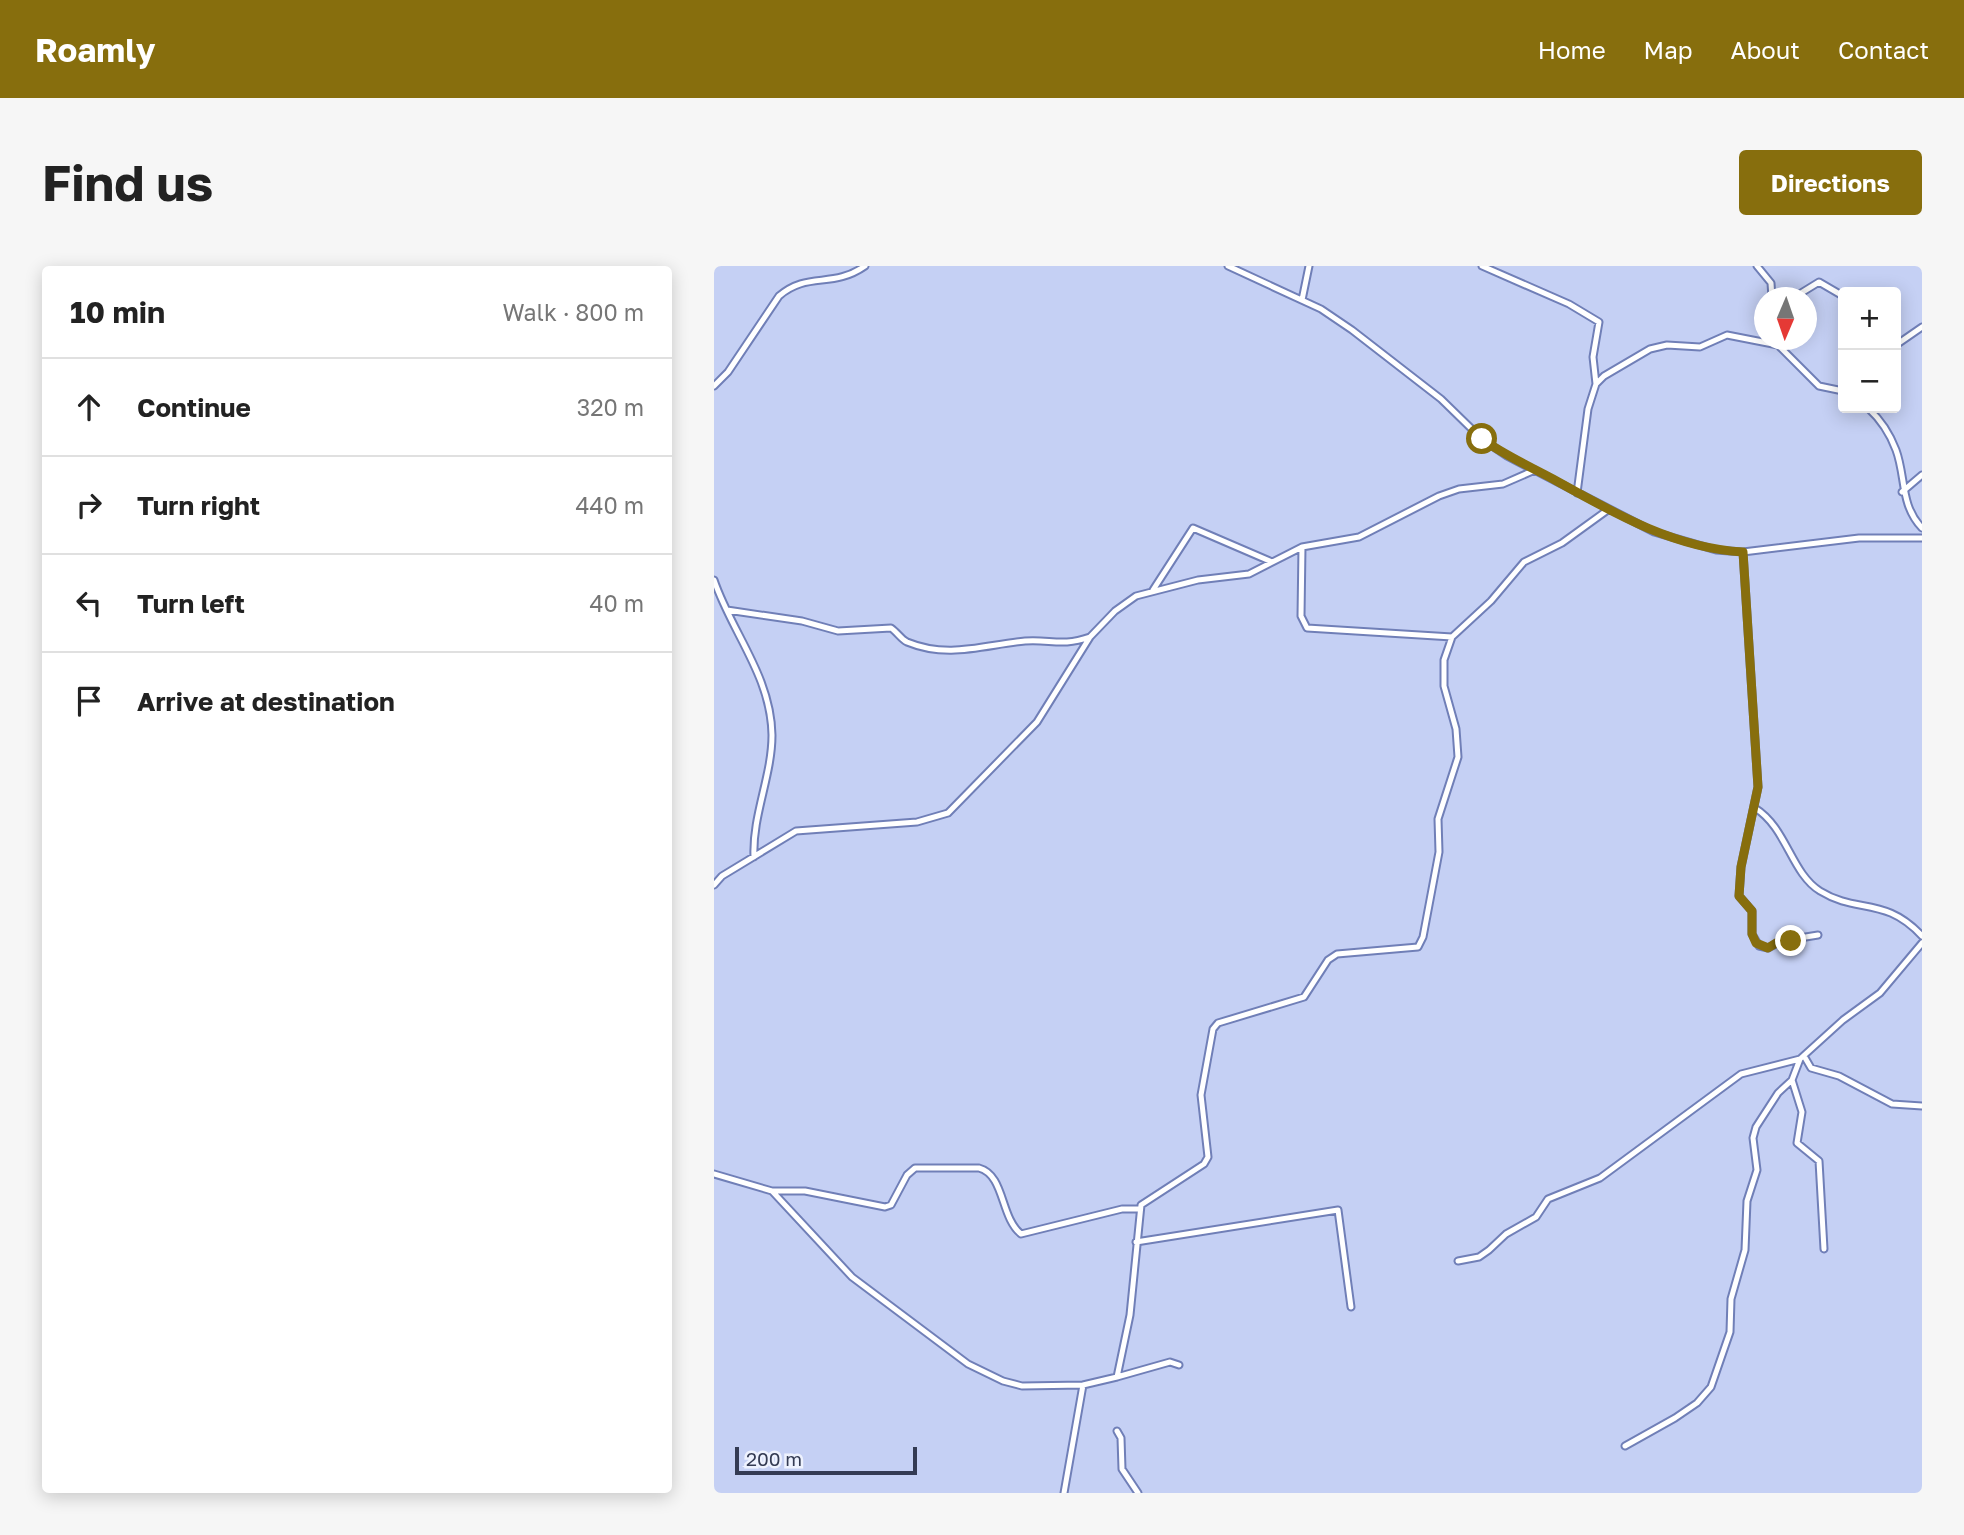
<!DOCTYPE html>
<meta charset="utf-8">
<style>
:root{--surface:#fff;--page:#f6f6f6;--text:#222;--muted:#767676;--line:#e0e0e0;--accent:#876e0d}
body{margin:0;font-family:"Golos Text",sans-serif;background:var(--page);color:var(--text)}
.controls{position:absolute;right:21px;top:21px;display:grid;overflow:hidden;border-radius:7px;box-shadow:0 4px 18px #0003}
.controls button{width:63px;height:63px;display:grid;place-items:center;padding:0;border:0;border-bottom:2px solid var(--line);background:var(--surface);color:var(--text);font:35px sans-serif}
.compass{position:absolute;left:1040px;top:21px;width:63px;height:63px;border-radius:50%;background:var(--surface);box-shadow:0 4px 18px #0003;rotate:182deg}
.scale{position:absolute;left:21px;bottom:18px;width:182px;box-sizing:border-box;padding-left:7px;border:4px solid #343b53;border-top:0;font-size:19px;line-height:24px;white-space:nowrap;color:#343b53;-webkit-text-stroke:5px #eef2fe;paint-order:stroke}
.stop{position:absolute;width:21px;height:21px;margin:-16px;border:5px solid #876e0d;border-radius:50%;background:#fff}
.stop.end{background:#876e0d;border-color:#fff;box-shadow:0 2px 7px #0008}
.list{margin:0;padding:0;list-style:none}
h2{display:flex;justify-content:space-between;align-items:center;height:91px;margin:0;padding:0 28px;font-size:30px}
h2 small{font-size:23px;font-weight:400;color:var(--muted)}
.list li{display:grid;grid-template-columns:46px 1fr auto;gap:21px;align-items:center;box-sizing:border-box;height:98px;padding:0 28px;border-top:2px solid var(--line)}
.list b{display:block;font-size:26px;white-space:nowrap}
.list em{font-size:23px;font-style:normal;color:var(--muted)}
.icon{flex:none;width:38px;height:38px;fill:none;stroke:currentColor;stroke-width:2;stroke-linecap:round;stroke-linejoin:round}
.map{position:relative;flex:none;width:1208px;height:1227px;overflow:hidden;border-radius:7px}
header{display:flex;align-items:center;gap:42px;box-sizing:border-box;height:98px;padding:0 35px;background:var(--accent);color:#fff}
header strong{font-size:33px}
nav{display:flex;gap:38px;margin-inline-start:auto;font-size:24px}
.intro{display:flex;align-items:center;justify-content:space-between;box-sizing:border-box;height:168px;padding:0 42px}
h1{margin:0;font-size:49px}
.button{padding:18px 32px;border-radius:7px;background:var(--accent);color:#fff;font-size:24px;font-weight:700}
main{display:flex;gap:42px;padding:0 42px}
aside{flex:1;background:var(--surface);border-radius:7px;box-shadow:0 4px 18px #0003}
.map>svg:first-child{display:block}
</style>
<header>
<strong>Roamly</strong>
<nav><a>Home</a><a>Map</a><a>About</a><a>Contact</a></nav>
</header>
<div class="intro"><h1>Find us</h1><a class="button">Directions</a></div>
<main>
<aside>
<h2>10 min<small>Walk · 800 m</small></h2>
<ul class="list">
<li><svg class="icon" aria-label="ahead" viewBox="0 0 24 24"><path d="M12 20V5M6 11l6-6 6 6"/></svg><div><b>Continue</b></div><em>320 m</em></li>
<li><svg class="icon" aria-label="right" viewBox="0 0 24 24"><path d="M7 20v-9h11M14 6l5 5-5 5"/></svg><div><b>Turn right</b></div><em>440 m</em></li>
<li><svg class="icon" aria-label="left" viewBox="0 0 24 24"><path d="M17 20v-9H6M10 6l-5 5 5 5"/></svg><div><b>Turn left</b></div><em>40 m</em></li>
<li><svg class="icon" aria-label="arrive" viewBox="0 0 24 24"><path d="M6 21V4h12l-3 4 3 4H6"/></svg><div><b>Arrive at destination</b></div></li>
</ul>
</aside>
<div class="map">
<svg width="1208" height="1227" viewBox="0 0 1208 1227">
<rect width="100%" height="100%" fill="#c5d0f4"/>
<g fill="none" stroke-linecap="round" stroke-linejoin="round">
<defs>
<path id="minor" d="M514 0 607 43 638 64 727 133 768 173 793 190 940 266 1002 284 1029 286 1145 272H1208
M768 0 855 38 885 56 879 91 882 118 874 143 863 227
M1043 0 1057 17 1058 32
M1079 32 1105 16 1129 30
M588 34 595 0
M1182 79 1208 61
M882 118 890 110 936 83 953 79 986 81 1013 69 1064 79 1105 120 1129 125
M0 120 14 106 65 30C94 5 118 23 151 0
M1154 142C1166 153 1176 168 1182 184 1192 211 1186 239 1208 262
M1188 226 1208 209
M588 281 587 350 593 362 738 371
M1029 286 1044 521 1027 601 1025 630 1038 645V668L1045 680 1054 682 1067 675 1104 669
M0 314C18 367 57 410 58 469 58 510 38 550 40 591
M439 324 479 262 558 296
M13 344 88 355 124 365 177 362C183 366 187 373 193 376 234 393 270 379 311 375 337 373 347 381 376 371
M1041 542C1073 562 1077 607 1106 625 1143 648 1171 630 1208 670
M0 619 8 610 82 565 203 556 234 547 323 456 376 371 401 345 422 330 484 314 535 308 588 281 645 271 725 230 745 223 789 218 821 204
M1090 790 1097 802 1125 810 1178 838 1208 840
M1078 814 1088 846 1083 877 1105 895 1110 983
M0 908 58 925 138 1011 254 1098 289 1115 308 1120 369 1119
M58 925H91L171 941 177 939 193 909 201 902H265C291 909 286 951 307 968L408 943H425
M422 976 624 944 637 1041
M744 995 765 991 775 984 792 968 822 951 834 933 886 912 1027 808 1086 793
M403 1111 456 1096 465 1099
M403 1165 407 1172 408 1203 424 1227
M911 1180 961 1152 983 1137 997 1121 1016 1066 1017 1033 1031 984 1033 935 1043 904 1039 872 1042 861 1064 827 1078 814 1086 793 1129 754 1166 727 1208 677
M350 1227 369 1119 403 1111 416 1049 427 939 490 898 494 891 487 829 499 763 504 757 590 731 614 694 623 688 704 681 709 671 725 586 724 553 744 491 742 463 730 420V394L738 371 777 335 810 296 848 277 895 243"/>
</defs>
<use href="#minor" stroke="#707fb7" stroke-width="9"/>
<use href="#minor" stroke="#fff" stroke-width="5"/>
</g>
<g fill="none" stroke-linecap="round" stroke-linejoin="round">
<path stroke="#876e0d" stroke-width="9" d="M768 173C790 189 815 200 839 213 898 246 959 282 1029 286L1044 521 1027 601 1025 630 1038 645V668L1042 677 1054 682 1062 677 1077 675"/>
</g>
</svg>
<div class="controls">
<button>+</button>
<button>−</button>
</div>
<svg class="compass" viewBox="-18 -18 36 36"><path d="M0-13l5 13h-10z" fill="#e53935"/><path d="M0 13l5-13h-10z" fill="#767676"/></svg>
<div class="scale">200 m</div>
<div class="stop" style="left:768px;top:173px"></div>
<div class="stop end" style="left:1077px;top:675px"></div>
</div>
</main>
